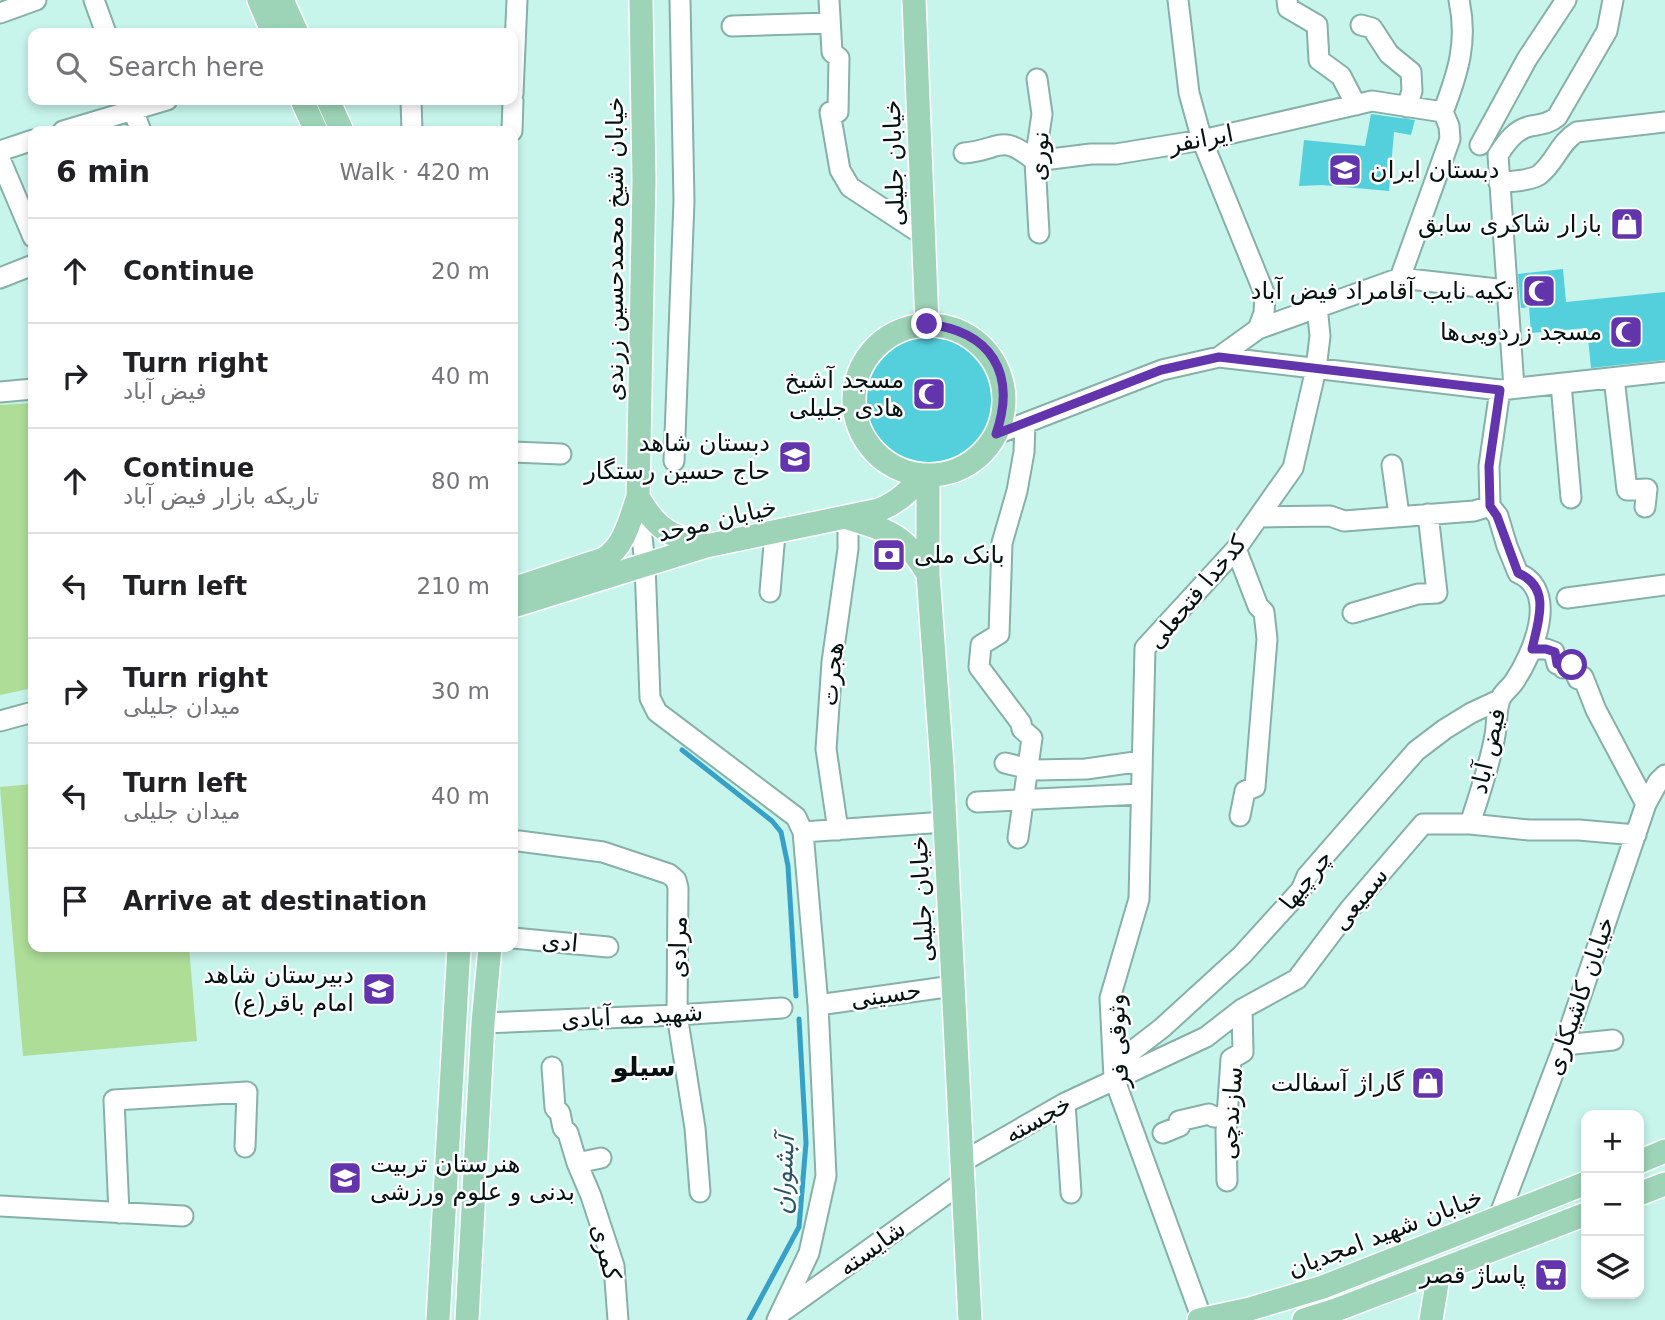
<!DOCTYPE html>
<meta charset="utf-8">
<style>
:root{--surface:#fff;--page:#f6f6f6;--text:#202124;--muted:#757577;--line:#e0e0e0}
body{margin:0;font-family:"DejaVu Sans",Vazirmatn,sans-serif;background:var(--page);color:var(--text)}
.controls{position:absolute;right:21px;bottom:21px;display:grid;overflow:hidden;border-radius:14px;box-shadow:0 4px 10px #0003}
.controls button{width:63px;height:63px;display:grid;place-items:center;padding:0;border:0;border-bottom:2px solid var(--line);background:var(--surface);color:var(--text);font:35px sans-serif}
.stop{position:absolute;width:21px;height:21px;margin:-16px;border:5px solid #6235ac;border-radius:50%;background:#fff}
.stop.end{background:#6235ac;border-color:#fff;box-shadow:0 2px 7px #0008}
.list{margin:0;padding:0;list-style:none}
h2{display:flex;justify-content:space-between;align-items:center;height:91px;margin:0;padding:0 28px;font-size:30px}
h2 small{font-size:23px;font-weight:400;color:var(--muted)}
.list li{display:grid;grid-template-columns:46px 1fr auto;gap:21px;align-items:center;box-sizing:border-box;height:105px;padding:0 28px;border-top:2px solid var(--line)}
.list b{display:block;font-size:26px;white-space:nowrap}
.list p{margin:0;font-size:23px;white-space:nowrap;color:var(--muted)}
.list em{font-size:23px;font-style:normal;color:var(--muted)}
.icon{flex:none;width:38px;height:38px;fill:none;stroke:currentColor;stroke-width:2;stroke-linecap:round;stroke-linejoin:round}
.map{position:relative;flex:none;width:1665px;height:1320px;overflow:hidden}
.search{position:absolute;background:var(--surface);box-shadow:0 4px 10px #0003;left:28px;top:28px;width:490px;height:77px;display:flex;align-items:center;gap:18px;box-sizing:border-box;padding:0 24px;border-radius:14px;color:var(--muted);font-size:26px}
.panel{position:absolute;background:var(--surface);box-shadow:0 4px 10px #0003;left:28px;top:126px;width:490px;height:826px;border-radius:14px}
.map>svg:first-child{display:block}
</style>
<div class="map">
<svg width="1665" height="1320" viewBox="0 0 1665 1320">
<rect width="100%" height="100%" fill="#c7f4eb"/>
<path fill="#aedd98" d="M33 403V688L0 695V405Z
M33 784V947H189L197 1041 23 1056 0 787Z"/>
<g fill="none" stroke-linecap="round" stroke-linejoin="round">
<path stroke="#37a0c7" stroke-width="5" d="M682 750 772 821 781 832 788 866 796 996
M749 1320 799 1227 806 1143 799 1019"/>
</g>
<path fill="#54d0dc" d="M1371 114 1415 120 1411 135 1394 132 1389 191 1322 185 1299 186 1304 140 1365 146Z
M1563 269 1566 302 1665 292V360L1591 368 1587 328 1531 333 1529 307 1521 308 1518 274Z
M866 399a63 63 0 1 1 126 0a63 63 0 1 1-126 0Z"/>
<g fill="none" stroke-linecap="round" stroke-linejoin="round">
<defs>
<path id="minor" d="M94 0 106 33
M829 0 832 52 839 58 838 112H830L840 170 850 187 923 235
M1178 0 1189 93 1202 140 1265 295 1264 313 1258 329
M1287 0 1288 8 1317 25 1319 60 1341 76 1356 105
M0 13 36 0
M1361 25 1372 28 1389 54 1411 72 1412 91 1407 107
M732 26 830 23
M1037 79 1042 114 1035 161 1039 233
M513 94 517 0
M129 100 141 131
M411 100 412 131
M1443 112C1458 73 1468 42 1459 0
M63 131 167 100
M512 131 513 100
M1480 145 1527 59 1566 0
M0 151 33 140
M964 153C1001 150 1000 132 1035 161L1091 154H1116L1202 140 1372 101 1443 112
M1498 155 1514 388
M1498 155C1506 143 1515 129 1531 126 1541 124 1548 124 1557 117L1607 31 1613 0
M0 159 33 237
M1499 183C1510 181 1530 181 1539 175 1555 163 1559 143 1577 132L1665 122
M0 278 33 265
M1400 278 1506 290
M1219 357 1258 329 1400 278 1450 139 1449 126 1443 112
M1614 378 1627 490 1647 489 1645 507
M1561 384 1571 498
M0 392 33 389
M997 434 1162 370 1219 357 1500 390 1665 372
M513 452 561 454
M674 461 684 201 680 0
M1392 465 1399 515
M638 501 645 564 650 698 657 712 796 817 803 832 818 1005 826 1176 809 1253 777 1320
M1259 517 1330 516 1344 521 1474 511 1490 506
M1236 549 1258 606 1264 612 1267 639 1255 787 1245 791 1240 816
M770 592 775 533
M1567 598 1665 585
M1353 613 1418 594 1437 593 1428 514
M1532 649H1546L1554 652 1557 664 1562 663 1563 668 1572 665 1578 679 1583 677 1596 710 1646 804
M0 721 33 712
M1005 763 1034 770 1086 769 1142 761
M977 802 1141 794
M1470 824C1479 795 1490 765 1495 735 1497 725 1496 714 1499 703 1500 695 1509 689 1514 682 1533 654 1560 591 1518 573L1507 546 1498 516 1490 506 1489 466 1500 390
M838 830 826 749 832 662 848 549V518
M803 832 945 822
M1018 838 1032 738 1022 729 1021 723 979 667 981 645 999 634 1002 543 1017 491 1024 452 1025 423
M519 841 603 852 669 874 676 880 678 888 677 1015 695 1128 700 1192
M513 938 608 947
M818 1005 953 986
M483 1023 677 1015 782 1008
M1564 1045 1613 1040
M1114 1065 1162 1028 1242 955 1301 890 1307 876 1416 751 1445 729 1471 713 1499 700
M552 1067 555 1108 560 1113 563 1128 568 1133 577 1163 591 1196 614 1266 618 1320
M1065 1103 1071 1193
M1163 1133 1180 1126 1179 1121 1209 1114 1214 1117 1227 1114
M962 1162 1065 1103 1206 1037 1242 1009 1297 979 1349 910 1423 824H1470L1529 830H1579L1636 835
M577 1163 601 1158
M1227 1181 1226 1131 1231 1059 1243 1052 1242 1009
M0 1206 183 1216
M119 1213 114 1100 247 1092 245 1147
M1498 1219 1564 1045 1646 804 1658 782 1665 775
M782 1312 963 1182
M1202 1319 1114 1078 1110 998 1139 899 1145 648 1236 549 1293 468 1316 369 1320 336 1317 306"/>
<path id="major" d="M259 0 273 33
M282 0 297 33
M914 0 927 324
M302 100 316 131
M328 100 342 131
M854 400a75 75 0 1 1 150 0a75 75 0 1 1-150 0Z
M928 475V574L942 765 970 1320
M638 497C657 530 670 536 706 546
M848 518C889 531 905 535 928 574
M513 589 604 559C625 546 630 519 638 497L644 180 641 0
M513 606 706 546 879 510C899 502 910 490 924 475
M1639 1162 1665 1151
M1639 1194 1665 1184
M438 1320 459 947
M467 1320 483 1023 490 947
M1199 1320 1250 1309 1323 1287 1586 1183
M1304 1320 1336 1310 1586 1214
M1431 1320 1439 1271"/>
</defs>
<use href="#minor" stroke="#86b0a8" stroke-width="23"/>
<use href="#major" stroke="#fff" stroke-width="26"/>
<use href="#minor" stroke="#fff" stroke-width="19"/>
<use href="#major" stroke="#9dd4b7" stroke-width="23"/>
</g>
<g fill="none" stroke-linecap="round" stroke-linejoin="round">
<path stroke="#6235ac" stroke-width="9" d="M927 324C991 331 1017 373 996 434L1161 370 1219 357 1500 390 1489 466 1490 506 1497 516 1518 573C1552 587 1538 622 1532 649H1546L1555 652 1557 664 1562 663 1563 667 1572 665"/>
</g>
<defs>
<symbol id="school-square" viewBox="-11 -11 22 22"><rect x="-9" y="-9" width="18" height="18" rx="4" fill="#6235ac" stroke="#fff"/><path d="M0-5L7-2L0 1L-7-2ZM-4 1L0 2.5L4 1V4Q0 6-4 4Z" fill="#fff"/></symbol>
<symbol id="shop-square" viewBox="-11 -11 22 22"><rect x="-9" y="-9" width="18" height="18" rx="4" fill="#6235ac" stroke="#fff"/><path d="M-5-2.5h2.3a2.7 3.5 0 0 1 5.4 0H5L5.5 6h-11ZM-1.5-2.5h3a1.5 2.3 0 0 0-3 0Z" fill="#fff"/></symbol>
<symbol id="mosque-square" viewBox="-11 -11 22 22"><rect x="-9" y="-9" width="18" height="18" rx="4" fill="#6235ac" stroke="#fff"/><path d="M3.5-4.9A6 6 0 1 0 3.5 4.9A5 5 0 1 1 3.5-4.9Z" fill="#fff"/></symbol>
<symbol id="bank-square" viewBox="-11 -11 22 22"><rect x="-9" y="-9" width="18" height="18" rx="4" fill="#6235ac" stroke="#fff"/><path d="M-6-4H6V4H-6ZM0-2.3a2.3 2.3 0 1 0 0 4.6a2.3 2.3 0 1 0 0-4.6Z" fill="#fff"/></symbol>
<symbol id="supermarket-square" viewBox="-11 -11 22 22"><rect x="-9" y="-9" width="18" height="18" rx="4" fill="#6235ac" stroke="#fff"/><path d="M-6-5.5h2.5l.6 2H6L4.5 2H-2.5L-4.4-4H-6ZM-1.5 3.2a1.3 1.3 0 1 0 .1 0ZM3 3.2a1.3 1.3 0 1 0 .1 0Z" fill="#fff"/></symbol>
</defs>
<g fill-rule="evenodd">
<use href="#school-square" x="1326" y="151" width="38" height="38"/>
<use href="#shop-square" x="1608" y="205" width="38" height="38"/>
<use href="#mosque-square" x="1520" y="272" width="38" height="38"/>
<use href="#mosque-square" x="1607" y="313" width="38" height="38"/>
<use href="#mosque-square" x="910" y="375" width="38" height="38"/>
<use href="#school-square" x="776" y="438" width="38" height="38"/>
<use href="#bank-square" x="870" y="536" width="38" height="38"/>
<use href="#school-square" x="360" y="970" width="38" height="38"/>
<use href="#shop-square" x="1409" y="1064" width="38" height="38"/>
<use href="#school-square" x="326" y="1159" width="38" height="38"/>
<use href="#supermarket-square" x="1532" y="1256" width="38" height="38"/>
</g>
<g text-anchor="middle" stroke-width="5" stroke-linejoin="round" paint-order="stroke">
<g font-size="24" fill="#041311" stroke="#fff">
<text transform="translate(1201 139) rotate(-11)" y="8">ایرانفر</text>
<text transform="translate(1039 156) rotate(-86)" y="8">نوری</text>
<text transform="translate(894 163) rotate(-92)" y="8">خیابان جلیلی</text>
<text transform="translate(615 249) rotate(-90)" y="8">خیابان شیخ محمدحسین زرندی</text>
<text transform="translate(717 520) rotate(-13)" y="8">خیابان موحد</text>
<text transform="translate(1197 592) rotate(-50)" y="8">کدخدا فتحعلی</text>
<text transform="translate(832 674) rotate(-84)" y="8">هجرت</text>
<text transform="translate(1488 751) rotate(-77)" y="8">فیض آباد</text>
<text transform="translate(1306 880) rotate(-52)" y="8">چرچیها</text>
<text transform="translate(922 899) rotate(-93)" y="8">خیابان جلیلی</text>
<text transform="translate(1360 899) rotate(-51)" y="8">سمیعی</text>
<text transform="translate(560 942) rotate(5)" y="8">ادی</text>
<text transform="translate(678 947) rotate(-89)" y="8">مرادی</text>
<text transform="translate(886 995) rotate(-8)" y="8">حسینی</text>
<text transform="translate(1580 996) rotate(-71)" y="8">خیابان کاشیکاری</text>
<text transform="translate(632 1016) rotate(-3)" y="8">شهید مه آبادی</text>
<text transform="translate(1118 1041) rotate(-93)" y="8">وثوقی فر</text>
<text transform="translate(1231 1113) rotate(-86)" y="8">سازندچی</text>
<text transform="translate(1038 1119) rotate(-29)" y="8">خجسته</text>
<text transform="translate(1385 1233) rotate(-21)" y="8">خیابان شهید امجدیان</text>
<text transform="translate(872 1248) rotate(-36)" y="8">شایسته</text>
<text transform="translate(606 1252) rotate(76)" y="8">کمری</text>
</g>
<g font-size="24" fill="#041311" stroke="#fff" text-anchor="end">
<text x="1370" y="178" text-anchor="start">دبستان ایران</text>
<text x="1602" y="232">بازار شاکری سابق</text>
<text x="1514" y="299">تکیه نایب آقامراد فیض آباد</text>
<text x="1602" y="340">مسجد زردویی‌ها</text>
<text x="904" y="388">مسجد آشیخ<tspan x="904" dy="28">هادی جلیلی</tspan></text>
<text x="770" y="451">دبستان شاهد<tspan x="770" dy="28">حاج حسین رستگار</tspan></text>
<text x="914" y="563" text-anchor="start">بانک ملی</text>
<text x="354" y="983">دبیرستان شاهد<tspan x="354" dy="28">امام باقر(ع)</tspan></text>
<text x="1404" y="1091">گاراژ آسفالت</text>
<text x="370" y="1172" text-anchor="start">هنرستان تربیت<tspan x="370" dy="28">بدنی و علوم ورزشی</tspan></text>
<text x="1526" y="1283">پاساژ قصر</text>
</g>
<g font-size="26" font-weight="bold" fill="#041311" stroke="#fff">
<text x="644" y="1076">سیلو</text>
</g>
<g font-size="26" font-style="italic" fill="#295466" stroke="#fff">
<text transform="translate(783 1175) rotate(-87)" y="9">آبشوران</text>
</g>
</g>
</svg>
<div class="controls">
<button>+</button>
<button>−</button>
<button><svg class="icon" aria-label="layers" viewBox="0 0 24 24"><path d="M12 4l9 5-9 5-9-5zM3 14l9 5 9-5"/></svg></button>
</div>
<div class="stop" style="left:1572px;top:665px"></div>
<div class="stop end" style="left:927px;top:324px"></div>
<div class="search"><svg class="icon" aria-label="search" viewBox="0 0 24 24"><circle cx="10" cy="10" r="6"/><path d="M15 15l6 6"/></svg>Search here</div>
<section class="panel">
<h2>6 min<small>Walk · 420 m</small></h2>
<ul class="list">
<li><svg class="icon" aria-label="ahead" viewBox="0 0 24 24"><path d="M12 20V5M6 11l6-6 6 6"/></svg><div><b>Continue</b></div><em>20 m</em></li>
<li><svg class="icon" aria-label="right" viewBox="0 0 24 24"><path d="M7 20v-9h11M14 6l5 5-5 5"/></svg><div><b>Turn right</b><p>فیض آباد</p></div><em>40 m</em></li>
<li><svg class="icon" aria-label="ahead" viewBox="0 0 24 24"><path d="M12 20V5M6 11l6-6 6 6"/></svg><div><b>Continue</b><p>تاریکه بازار فیض آباد</p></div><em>80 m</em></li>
<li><svg class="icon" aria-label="left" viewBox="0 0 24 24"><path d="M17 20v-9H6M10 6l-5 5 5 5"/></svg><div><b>Turn left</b></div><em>210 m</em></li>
<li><svg class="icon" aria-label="right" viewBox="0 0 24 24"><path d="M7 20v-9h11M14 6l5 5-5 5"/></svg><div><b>Turn right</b><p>میدان جلیلی</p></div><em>30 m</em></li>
<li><svg class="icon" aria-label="left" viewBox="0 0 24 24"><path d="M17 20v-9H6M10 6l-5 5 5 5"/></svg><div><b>Turn left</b><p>میدان جلیلی</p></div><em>40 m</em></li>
<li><svg class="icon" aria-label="arrive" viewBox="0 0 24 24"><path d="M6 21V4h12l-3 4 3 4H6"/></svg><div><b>Arrive at destination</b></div></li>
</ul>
</section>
</div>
